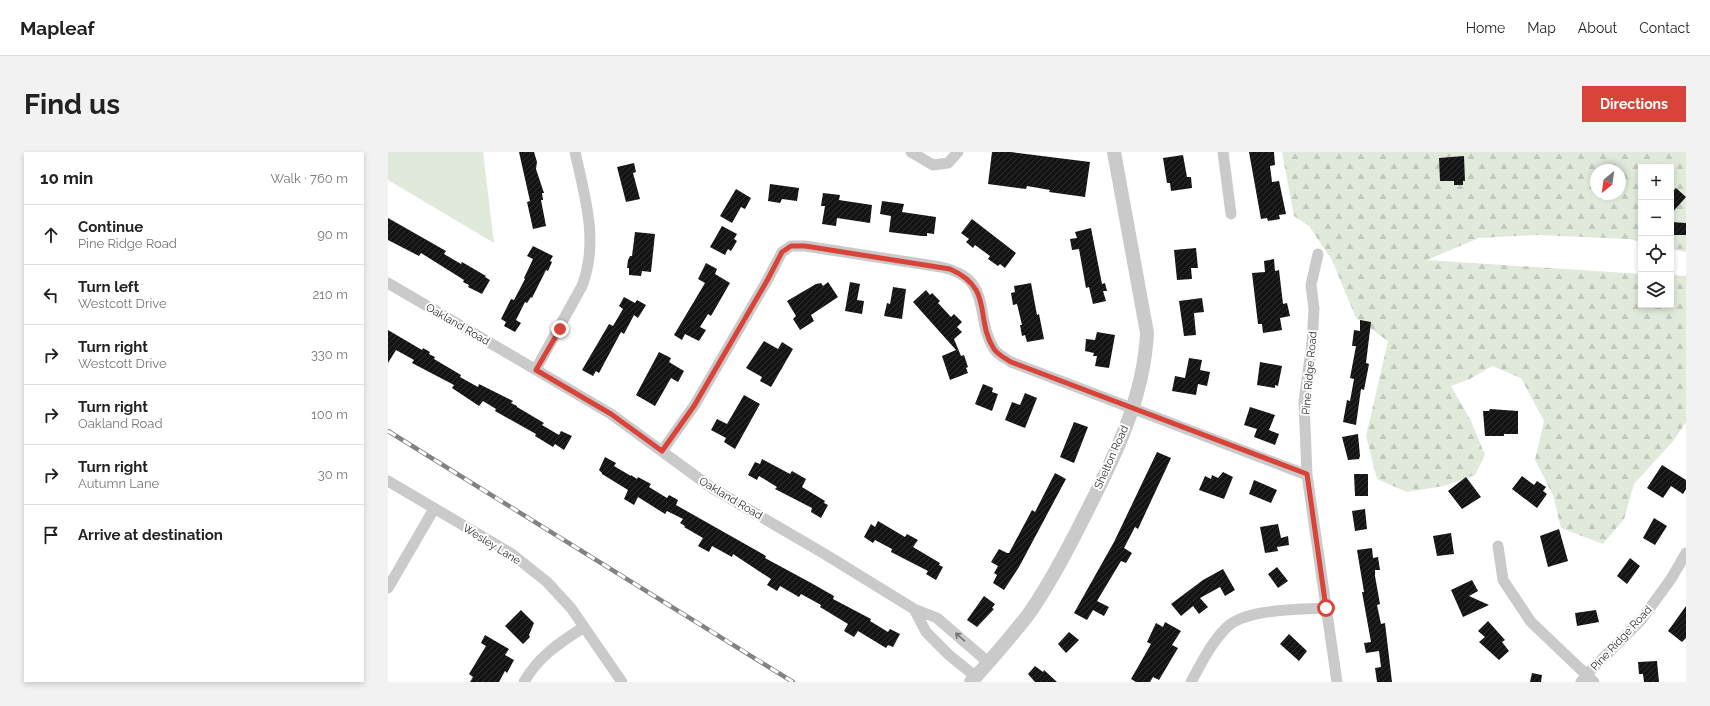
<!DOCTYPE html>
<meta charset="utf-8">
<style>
:root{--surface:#fff;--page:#f2f2f2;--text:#222;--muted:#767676;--line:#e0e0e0;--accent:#d9443a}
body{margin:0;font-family:Raleway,sans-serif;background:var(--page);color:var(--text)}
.controls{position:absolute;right:12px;top:12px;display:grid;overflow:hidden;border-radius:0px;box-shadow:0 2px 6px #0003}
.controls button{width:36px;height:36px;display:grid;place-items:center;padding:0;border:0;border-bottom:1px solid var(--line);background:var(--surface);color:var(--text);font:20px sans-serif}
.compass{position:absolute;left:1202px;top:12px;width:36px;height:36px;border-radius:50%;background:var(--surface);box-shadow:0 2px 6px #0003;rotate:209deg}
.stop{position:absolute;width:12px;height:12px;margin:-9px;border:3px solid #d9443a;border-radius:50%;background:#fff}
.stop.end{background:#d9443a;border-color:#fff;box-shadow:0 1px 4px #0008}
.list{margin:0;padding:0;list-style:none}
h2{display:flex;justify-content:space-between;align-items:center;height:52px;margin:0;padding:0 16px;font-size:17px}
h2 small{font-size:13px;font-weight:400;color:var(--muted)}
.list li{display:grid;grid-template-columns:26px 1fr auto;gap:12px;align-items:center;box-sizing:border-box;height:60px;padding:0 16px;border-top:1px solid var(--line)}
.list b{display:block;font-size:15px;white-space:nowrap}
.list p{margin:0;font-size:13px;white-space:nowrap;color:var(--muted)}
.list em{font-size:13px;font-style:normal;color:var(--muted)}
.icon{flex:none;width:22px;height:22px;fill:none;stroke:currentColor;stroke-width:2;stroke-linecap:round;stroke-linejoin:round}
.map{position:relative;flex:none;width:1298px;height:530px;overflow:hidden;border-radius:0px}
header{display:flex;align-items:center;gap:24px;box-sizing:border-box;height:56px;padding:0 20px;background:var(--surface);border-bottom:1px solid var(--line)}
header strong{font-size:19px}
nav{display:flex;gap:22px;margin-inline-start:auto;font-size:14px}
.intro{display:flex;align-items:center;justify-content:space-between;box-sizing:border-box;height:96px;padding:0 24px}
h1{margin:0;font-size:28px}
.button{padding:10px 18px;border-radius:0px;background:var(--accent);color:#fff;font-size:14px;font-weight:700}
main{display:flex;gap:24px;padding:0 24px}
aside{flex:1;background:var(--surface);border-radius:0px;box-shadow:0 2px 6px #0003}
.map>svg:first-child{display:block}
</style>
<header>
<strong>Mapleaf</strong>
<nav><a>Home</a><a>Map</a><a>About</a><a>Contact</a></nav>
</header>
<div class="intro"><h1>Find us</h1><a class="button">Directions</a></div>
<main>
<aside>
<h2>10 min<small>Walk · 760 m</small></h2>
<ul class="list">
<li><svg class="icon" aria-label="ahead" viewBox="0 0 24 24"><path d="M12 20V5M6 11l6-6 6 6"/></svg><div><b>Continue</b><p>Pine Ridge Road</p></div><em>90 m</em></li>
<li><svg class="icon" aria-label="left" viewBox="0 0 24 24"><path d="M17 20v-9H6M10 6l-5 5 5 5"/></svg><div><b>Turn left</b><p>Westcott Drive</p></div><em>210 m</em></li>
<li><svg class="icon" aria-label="right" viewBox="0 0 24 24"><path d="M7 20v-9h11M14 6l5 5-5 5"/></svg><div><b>Turn right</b><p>Westcott Drive</p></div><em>330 m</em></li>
<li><svg class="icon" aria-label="right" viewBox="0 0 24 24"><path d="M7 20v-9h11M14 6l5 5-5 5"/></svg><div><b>Turn right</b><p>Oakland Road</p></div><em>100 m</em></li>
<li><svg class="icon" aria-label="right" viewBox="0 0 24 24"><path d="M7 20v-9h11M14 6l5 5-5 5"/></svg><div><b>Turn right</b><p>Autumn Lane</p></div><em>30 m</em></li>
<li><svg class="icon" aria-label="arrive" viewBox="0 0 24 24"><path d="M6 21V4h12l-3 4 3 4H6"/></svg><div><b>Arrive at destination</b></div></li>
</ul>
</aside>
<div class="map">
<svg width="1298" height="530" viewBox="0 0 1298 530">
<defs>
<pattern id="forest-firs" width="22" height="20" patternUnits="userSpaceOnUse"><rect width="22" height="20" fill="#e1e9db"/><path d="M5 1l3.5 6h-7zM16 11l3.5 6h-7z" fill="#c1c8bc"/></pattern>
<pattern id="building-hatch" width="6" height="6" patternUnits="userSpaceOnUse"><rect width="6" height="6" fill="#141414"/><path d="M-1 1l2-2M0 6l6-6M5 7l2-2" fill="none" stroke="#2e2e2e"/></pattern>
</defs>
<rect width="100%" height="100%" fill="#fff"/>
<path fill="#e1e9db" d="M0 0H95L106 91 0 28Z"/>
<path fill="url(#forest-firs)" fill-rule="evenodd" d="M894 0H1298V100L1283 97V15H1253V90L1241 87 1150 83 1091 86 1039 108 1253 122V153H1283V123L1298 124V270L1286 288 1246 332 1236 367 1215 392 1173 376 1165 343 1147 308 1156 269 1133 226 1104 214 1082 227 1063 234 1083 269 1097 303 1087 323 1056 334 1019 340 989 327 978 284 1000 189 968 166 944 108 921 74 906 64ZM1208 18H1232V42H1208Z"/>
<path fill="url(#building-hatch)" d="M131 0H146L149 10 148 17 156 41H154L155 48H153L158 74 145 77 139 50 142 49Z
M604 0H623L702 10 697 45 661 40 662 38 639 34 638 37 600 32Z
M861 0H886L887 13 882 14 884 30 891 29 898 62 891 63 892 67 880 69 879 66 873 67Z
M795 3 799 25H803L804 36 783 39 782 31H779L775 6Z
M1076 4 1077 29H1075V33H1066V29H1052L1051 6Z
M246 11 248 20 245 21 252 47 238 50 229 15Z
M382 32 411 36 409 49 394 47 392 51 380 49Z
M1288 36 1298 45 1283 62V41Z
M348 37 363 46 357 57 353 55 344 71 332 64Z
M435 41 452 43 451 48 484 53 482 71 449 66 448 74 434 72 437 54H433Z
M494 49 516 52 514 60 548 65 546 82 539 81V84H534L501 80 503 64 492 62Z
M0 66 58 99 56 102 73 112 74 110 98 124 97 125 102 128 94 142 80 135 81 133 75 130 76 128 33 101 31 104 0 88Z
M584 67 628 101 617 116 612 112 610 114 600 107 602 104 587 93 585 96 578 90 581 87 573 81Z
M1283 70 1298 71V83H1283Z
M334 74 349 82 346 87 349 89 343 99 340 97 337 103 322 95Z
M703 76 714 132 717 131 719 139H715L718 149 705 152 701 135 698 136 691 97 684 98 682 87 689 86 687 80Z
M247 80 267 82 263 120 254 119 253 124 241 123V116H239L240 108 242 104H244Z
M145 94 165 104 162 109 164 110 160 119 158 118 144 146 143 145 139 151 137 150 128 168 133 171 127 180 116 174 118 170 113 167 123 147 126 148 137 127 136 126 145 107 139 104Z
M808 96 810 116H803L804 127 789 128 786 98Z
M886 107 887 119 891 118 895 152 899 151 902 164 892 166 894 178 875 181 874 172H870L864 121 877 120 876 109Z
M318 111 329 117 327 122 342 131 323 164 320 162 312 175 318 178 311 189 297 182 294 188 286 183 317 131 310 127Z
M440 130 450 145 423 163 426 169 412 178 405 167 408 164 399 149 428 132 433 131 435 134Z
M462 130 472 132 469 148 476 149 474 162 457 159Z
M643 131 649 163 651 162 656 187 639 190 637 183 634 184 632 173H634L629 152 625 153 623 141 627 140 626 134Z
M505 135 518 137 514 167 496 164 499 151 502 152Z
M538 138 542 143 544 141 552 149 550 151 563 165 566 162 574 170 569 175 574 180 566 187 573 204 576 203 580 215 578 216 580 221 562 228 554 204 568 198 525 150Z
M236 145 247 151 249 148 258 153 250 166 246 163 236 182 233 180 211 221 208 219 205 224 194 218 221 172 225 174 235 157 231 154Z
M814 146 816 160 806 161 808 183 796 184 791 149Z
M972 168 983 170 978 211 981 212 976 238 973 237 968 273 955 270 959 248 962 249 966 227 962 226 968 194H964L966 178 972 179Z
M0 178 34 198 35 196 42 200 41 202 47 205 46 207 73 223 72 225 90 235 91 232 125 249 123 251 129 254V255L156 271 154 273 171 283 173 279 184 284 176 298 167 292 165 295 147 284 148 282 107 259 108 257 95 249 91 254 64 236 66 233 24 211 26 208 8 198 0 211Z
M709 180 727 183 721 216 707 214 709 204H705L706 201 697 199 698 187 707 188Z
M376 189 390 197 394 190 405 197 383 235 372 229 374 225 358 216Z
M271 200 283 206 281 210 296 219 290 230 283 226 267 254 248 243Z
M801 206 814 208 812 218 822 220 819 234 810 232 808 243 784 239 787 224 797 226Z
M872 210 894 214 890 234 887 233V236L869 233Z
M595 232 605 236 604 240 610 242 604 259 587 252Z
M637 241 649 246 637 276 617 268 624 250 632 253Z
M356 243 372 252 347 297 336 290 338 286 323 278 329 267 339 272Z
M862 255 887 263 881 278 891 282 887 293 866 285 869 277 856 273Z
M1102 257 1130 259V282H1116V284H1097L1095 259H1101Z
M686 270 700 275 686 311 672 305Z
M970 282 972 304 971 307 960 308 954 285Z
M769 300 783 306 750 377 747 375 736 396 744 401 738 411 733 409 709 449 721 455 716 464 705 458 699 468 686 461 726 390Z
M217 305 228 311 226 314 243 324V323L249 327 250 325 263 332 261 335 279 346 281 343 290 348 288 353 357 392 378 404 377 406 425 432 446 444 445 447 483 467 482 469 500 480 502 477 512 482 505 495 500 493 498 496 470 479 466 485 456 479 460 472 432 455 433 453 413 442 411 445 392 434 389 439 379 433 383 427 345 402 344 405 324 394 321 400 310 394 315 386 296 375 297 374 292 371 295 367 279 359 277 362 250 345 246 353 236 347 240 338 214 322V321L211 318Z
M374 307 402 322 404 319 418 327 414 335 437 349 436 351 440 353 433 366 423 360 424 356 387 337 389 335 371 324 369 328 360 323 367 310 372 312Z
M1274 313 1298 328V337L1295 342 1283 334 1275 346 1259 336Z
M835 320 845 325 836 347 811 338 817 324 823 327 824 323 830 326Z
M667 321 678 327 631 415 616 438 605 431 609 423 606 421 610 414 603 410 611 397 619 401H621L644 358 647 360Z
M966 322H980V344H967Z
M1134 324 1146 333 1149 329 1158 335 1155 339 1159 342 1149 356 1124 337Z
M1078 325 1093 345 1074 357 1060 339Z
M866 328 889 338 883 351 861 342Z
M977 357 979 377 967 379 964 359Z
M1266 366 1279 374 1267 393 1255 386Z
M490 369 517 385 519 382 530 388 525 395 552 411 551 413 555 415 548 428 538 422 540 419 503 400 504 397 487 388 485 391 476 385 483 372 487 375Z
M890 372 893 386 900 384 901 393 889 395 890 399 877 401 872 375Z
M1171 377 1180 409 1160 415 1152 384Z
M1063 381 1066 402 1049 404 1045 384Z
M984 396 985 406 990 405 992 418H987V424L992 452 989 453 993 472 997 471 1004 530H989L987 516 993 515 991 499 978 501 976 491 983 490 974 440H976L969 398Z
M1242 406 1252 414 1239 432 1229 424Z
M889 415 900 429 890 436 880 422Z
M835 417 847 438 837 444 832 435 812 446 820 455 811 462 805 454 793 464 783 452 815 428Z
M1084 428 1090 439 1081 444 1101 453 1075 465 1063 438Z
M596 444 607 452 604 456 606 457 589 475 579 468Z
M1298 454V486L1294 490 1280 479Z
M133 458 146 471 141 483 142 485 135 492 117 474Z
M1208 458 1211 470 1189 474 1187 461Z
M1100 469 1117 488 1114 490 1121 499 1111 508 1091 490 1097 485 1090 479Z
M777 470 793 479 784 493 790 496 771 528 765 525 762 530H748L743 527 763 492 759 490 768 471 775 475Z
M681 480 691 488 678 501 670 492Z
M901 482 919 499 911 509 892 492Z
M97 483 121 497 117 503 126 508 119 521 117 519 111 530H82L85 525 81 522 98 494 93 491Z
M1269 509 1271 530H1256L1255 522H1251L1250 510Z
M647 514 655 520 656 518 669 530H647L640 522Z
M1144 521 1154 523 1153 530H1142Z"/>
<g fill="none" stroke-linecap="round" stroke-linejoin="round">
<path stroke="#cacaca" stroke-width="11" d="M523 0 545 13 560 11 570 0
M835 0 843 62
M930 102 923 133 926 157 924 191 916 250 919 323 949 530
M0 131 223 262 324 336 435 401 526 457 549 466 601 511
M148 217 194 134C211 90 197 45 187 0
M274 299 306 254 380 127 394 100 403 94H417L553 115C607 127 585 164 606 197 610 203 617 206 623 210L919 323
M0 329 124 402 159 430 183 456 234 530
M1110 394 1115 428 1143 470 1206 530
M0 436 46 357
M526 457 538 480 561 503 588 525
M136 530C150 505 171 491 196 475
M803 530C813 512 823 491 838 476 858 456 911 458 938 456
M1193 530 1198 523 1253 468 1283 427 1298 401"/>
<path stroke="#cacaca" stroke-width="14" d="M583 530C603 508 622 486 640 463 662 432 680 397 697 363 726 306 756 246 759 181L726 0"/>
<defs>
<path id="rail" d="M0 279 405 530"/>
</defs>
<use href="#rail" stroke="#828282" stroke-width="4.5"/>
<use href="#rail" stroke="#fff" stroke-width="3" stroke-dasharray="9" stroke-linecap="butt"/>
</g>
<defs><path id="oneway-shaft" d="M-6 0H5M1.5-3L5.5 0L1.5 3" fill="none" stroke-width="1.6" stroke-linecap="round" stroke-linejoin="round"/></defs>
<use stroke="#747474" href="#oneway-shaft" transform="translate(572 485) rotate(-139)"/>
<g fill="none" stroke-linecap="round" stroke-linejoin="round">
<path stroke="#d9443a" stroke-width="5" d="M172 177 148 218 223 262 274 299 306 254 380 127 394 100 403 94H417L562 117C607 137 586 166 606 197 610 203 617 206 623 210L919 322 938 456"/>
</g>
<g text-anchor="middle" stroke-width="4" stroke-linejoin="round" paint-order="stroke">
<g font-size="11" fill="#2d2d2d" stroke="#fff">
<text transform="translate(70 172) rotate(30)" y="4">Oakland Road</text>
<text transform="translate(921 221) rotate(-85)" y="4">Pine Ridge Road</text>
<text transform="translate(723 305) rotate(-66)" y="4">Shelton Road</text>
<text transform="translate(343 346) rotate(31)" y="4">Oakland Road</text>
<text transform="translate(104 392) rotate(32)" y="4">Wesley Lane</text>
<text transform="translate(1233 486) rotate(-47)" y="4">Pine Ridge Road</text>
</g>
</g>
</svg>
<div class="controls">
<button>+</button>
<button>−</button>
<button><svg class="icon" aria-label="locate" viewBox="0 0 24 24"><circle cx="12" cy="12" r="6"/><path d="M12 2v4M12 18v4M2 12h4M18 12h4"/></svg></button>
<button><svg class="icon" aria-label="layers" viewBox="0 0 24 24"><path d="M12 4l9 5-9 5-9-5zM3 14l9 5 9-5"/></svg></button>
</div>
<svg class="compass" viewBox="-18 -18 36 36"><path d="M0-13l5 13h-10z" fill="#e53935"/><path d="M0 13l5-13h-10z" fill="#767676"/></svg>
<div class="stop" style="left:938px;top:456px"></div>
<div class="stop end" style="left:172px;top:177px"></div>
</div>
</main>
